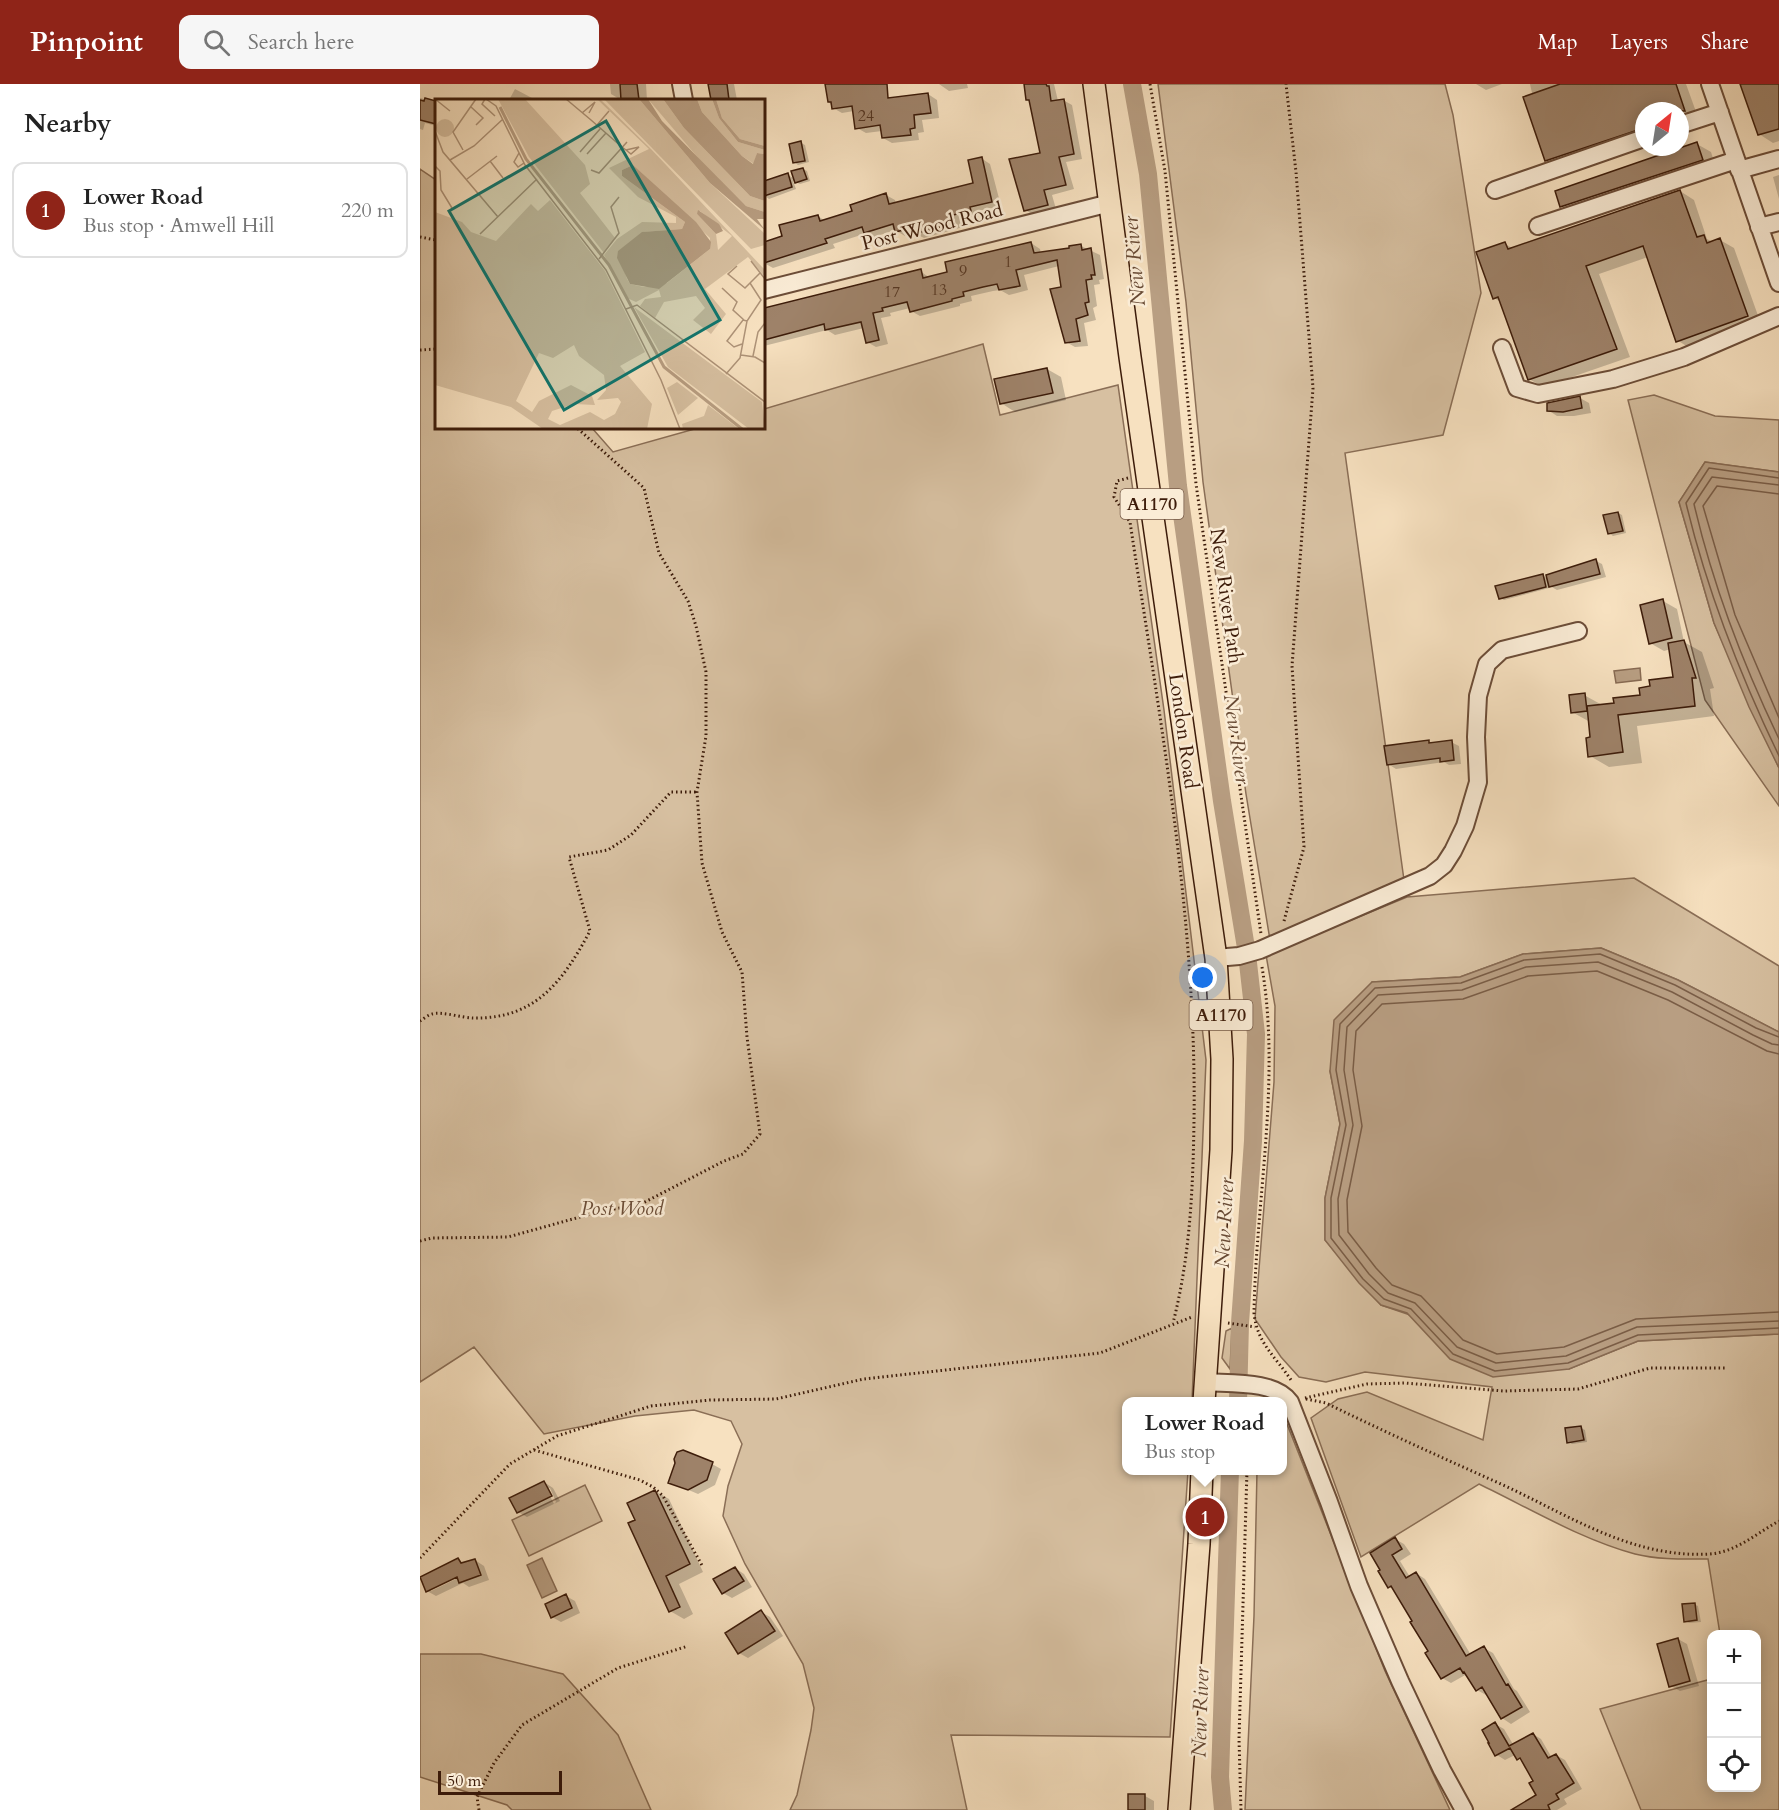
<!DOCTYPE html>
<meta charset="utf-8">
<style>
:root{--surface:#fff;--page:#f6f6f6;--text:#222;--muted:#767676;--line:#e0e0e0;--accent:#8f2418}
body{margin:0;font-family:Cardo,serif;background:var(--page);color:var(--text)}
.controls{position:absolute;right:18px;bottom:18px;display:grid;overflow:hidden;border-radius:12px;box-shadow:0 3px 15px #0003}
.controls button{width:54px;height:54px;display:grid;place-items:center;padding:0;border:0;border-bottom:2px solid var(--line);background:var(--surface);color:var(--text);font:30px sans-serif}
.compass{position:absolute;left:1215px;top:18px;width:54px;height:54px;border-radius:50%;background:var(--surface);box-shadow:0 3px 15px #0003;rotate:30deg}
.scale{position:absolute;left:18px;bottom:15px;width:124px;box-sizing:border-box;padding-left:6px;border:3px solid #3d1c0a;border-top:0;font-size:16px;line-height:21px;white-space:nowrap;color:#3d1c0a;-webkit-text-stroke:4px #faecd6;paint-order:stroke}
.you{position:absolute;left:783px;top:894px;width:21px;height:21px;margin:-15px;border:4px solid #fff;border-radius:50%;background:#1a73e8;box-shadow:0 0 0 9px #1a73e833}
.badge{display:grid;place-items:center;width:39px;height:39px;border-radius:50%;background:var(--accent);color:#fff;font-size:20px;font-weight:700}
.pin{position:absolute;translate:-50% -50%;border:3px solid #fff;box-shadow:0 2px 6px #0006}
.popup{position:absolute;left:702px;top:1313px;width:165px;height:78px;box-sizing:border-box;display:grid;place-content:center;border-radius:12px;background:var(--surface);filter:drop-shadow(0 2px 4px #0005);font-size:20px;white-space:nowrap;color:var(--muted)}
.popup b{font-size:22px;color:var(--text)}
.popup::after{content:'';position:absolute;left:50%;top:100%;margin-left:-12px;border:12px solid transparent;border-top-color:var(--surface)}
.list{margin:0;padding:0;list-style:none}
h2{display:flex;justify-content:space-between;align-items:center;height:78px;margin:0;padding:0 24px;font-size:26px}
h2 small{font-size:20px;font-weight:400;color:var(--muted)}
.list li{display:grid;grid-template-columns:39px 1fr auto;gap:18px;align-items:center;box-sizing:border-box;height:96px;margin:0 12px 12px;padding:0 12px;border:2px solid var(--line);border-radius:12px}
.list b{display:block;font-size:22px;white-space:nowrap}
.list p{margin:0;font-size:20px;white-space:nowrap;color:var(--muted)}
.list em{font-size:20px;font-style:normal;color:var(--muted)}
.icon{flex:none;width:33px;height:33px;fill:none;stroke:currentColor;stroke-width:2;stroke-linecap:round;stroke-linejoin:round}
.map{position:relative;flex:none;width:1359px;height:1726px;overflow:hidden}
header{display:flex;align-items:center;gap:36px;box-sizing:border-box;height:84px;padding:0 30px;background:var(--accent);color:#fff}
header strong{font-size:28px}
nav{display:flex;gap:33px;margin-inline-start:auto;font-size:21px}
.search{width:420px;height:54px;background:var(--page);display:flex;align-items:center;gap:15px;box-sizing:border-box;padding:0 21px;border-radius:12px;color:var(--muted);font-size:22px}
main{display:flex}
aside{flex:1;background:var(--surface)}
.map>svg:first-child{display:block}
</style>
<header>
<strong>Pinpoint</strong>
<div class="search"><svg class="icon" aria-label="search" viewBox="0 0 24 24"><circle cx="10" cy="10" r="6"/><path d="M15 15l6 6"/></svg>Search here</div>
<nav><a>Map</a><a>Layers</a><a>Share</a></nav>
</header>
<main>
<aside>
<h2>Nearby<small></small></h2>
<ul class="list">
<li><span class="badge">1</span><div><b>Lower Road</b><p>Bus stop · Amwell Hill</p></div><em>220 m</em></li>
</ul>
</aside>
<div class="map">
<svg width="1359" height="1726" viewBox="0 0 1359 1726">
<rect width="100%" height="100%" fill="#f7e1c0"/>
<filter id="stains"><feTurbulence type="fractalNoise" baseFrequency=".00333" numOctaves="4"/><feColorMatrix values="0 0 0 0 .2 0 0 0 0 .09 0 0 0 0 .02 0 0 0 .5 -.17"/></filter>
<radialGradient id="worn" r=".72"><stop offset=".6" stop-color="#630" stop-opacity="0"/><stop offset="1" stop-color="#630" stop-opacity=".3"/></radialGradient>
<path fill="#d7c0a1" stroke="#8a6e56" stroke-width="1.5" d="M738 0H1025L1033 31 1061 209 1023 351 925 369 984 796 850 856 826 710 783 398 766 218Z
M0 85 16 96V344H172L193 368 278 344H344V325L563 260 580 331 698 301 744 626 786 976 772 1317 707 1318V1386L768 1387 750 1653 531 1651 547 1726H370L377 1711 391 1646 394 1624 383 1580 325 1480 303 1432 308 1402 322 1360 311 1337 274 1326 215 1332 124 1350 54 1263 0 1298Z
M1234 311 1295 332 1359 336V388L1285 378 1259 418 1294 539 1359 684V722L1285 616 1208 316Z
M1214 794 1359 882V948L1258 896 1181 864 1103 870 1040 893 952 898 910 987 920 1040 905 1114V1156L961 1221 1149 1285 1218 1257 1359 1250V1726H1221L1180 1625 1291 1595 1292 1704H1336V1550H1300L1288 1475C1264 1475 1239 1476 1215 1470 1160 1455 1109 1424 1059 1400L941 1473 891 1334 918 1315 947 1308 1063 1356 1072 1303 945 1288 906 1298 879 1293 861 1273 835 1235 854 998 855 922 846 871 987 813Z
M812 1244 810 1285 802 1274 806 1247Z
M863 1330 965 1587 1030 1726H825L834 1532 837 1387 863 1386Z
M165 1401 182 1437 109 1472 92 1436Z
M0 1570H61L143 1590 198 1651 231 1726H92L87 1721 0 1693Z"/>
<path fill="#b89e82" stroke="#876a52" stroke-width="1.5" d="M1285 378 1359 388V684L1329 623 1294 539 1259 418Z
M1220 584 1221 596 1196 599 1194 587Z
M1181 864 1258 896 1359 948V1250L1218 1257 1149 1285 1073 1293 1030 1275 987 1229 961 1221 939 1199 905 1156V1114L920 1040 910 987 914 936 952 898 1040 893 1103 870Z
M122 1474 137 1507 122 1514 107 1481Z"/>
<path fill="#0003" fill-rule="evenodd" d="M190 0H226L227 16H201L191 10Z
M291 0H314L317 16H294Z
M407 0H434L437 20 508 10 517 16 519 34 502 36 504 48 498 49 499 56 472 59 463 54 462 47 446 49 437 44 434 27 422 29 413 24 409 18Z
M519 0H547L548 4 529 7Z
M606 0H634L638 17 643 16 652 21 662 75 646 78 654 105 632 111 636 125 614 131 605 126 622 70 611 18 607 15Z
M1056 0H1082L1066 6Z
M1110 0H1266L1279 36 1260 50V27H1224V55L1141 84 1127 76Z
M1322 0H1359V57L1353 59 1339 50Z
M95 5 112 14 116 16H89Z
M0 14 16 18V42L5 39 3 46 0 45Z
M381 59 385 61 389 78 378 81 374 78Z
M1277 60 1291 68 1296 84 1156 131 1142 122Z
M561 74 570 80 581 122 558 127 559 131 541 135 543 143 504 154 496 150 485 152 475 146 454 153 447 149 413 160 415 164 353 184 344 179V159L364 153 398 132 405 137 434 128 466 111 475 116 476 120 555 100Z
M383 85 387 87 390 97 380 100 373 97 376 105 349 115 345 112 344 98 368 91 375 95Z
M1359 91V115L1353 93Z
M1260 107 1274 116 1287 155 1293 158 1300 156 1314 164 1341 240 1271 265 1257 256 1228 173 1179 190 1210 273 1123 303 1109 295 1081 218 1074 214 1085 160 1094 165Z
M611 159 620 165 621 170 651 165 661 162 680 171 684 195 679 196 680 200 674 201 677 222 673 224 676 236 664 239 668 262 655 263 646 258 639 182 604 191 608 206 589 211 580 206 573 207 551 212 552 217 540 220V222L500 232 491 227 490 224 470 229 471 232 461 234 468 260 456 263 447 258 444 244 415 251 407 246 344 262V242L361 237 500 187 510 194 529 189Z
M627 285 641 293 646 316 595 328 581 319Z
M1160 314 1169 319 1171 329 1154 332H1137L1128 326Z
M1198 429 1202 431 1206 449 1193 452 1189 449Z
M1176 477 1182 480 1186 493 1137 506 1128 501 1129 504 1084 516 1080 514 1122 491 1128 495Z
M1243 517 1257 525 1264 558 1282 568 1294 604 1290 605 1294 632 1217 642 1222 679 1189 683 1170 672 1172 655 1170 638 1152 628 1164 611 1184 622 1222 612 1232 603 1255 594 1251 565 1244 567 1230 559Z
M1009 658 1013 660 1031 658 1039 662 1041 680 1029 681 1024 678 976 685 968 680Z
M1161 1344 1165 1346 1167 1358 1152 1360 1148 1358Z
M292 1380 301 1385 295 1401 278 1410 250 1398Z
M124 1398 133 1404 140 1417 107 1433 98 1428ZM126 1404H130L136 1418 134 1420Z
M235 1407 249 1415 283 1488 259 1500 273 1530 264 1535 250 1527 217 1437Z
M975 1455 984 1460 991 1470 980 1477 990 1493 996 1489 1005 1495 1051 1571 1064 1564 1073 1569 1094 1605 1097 1607 1110 1628 1091 1640 1082 1634 1067 1610 1066 1611 1057 1606 1047 1590 1031 1599 1022 1594 994 1537 975 1505 969 1502 960 1488Z
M38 1476 45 1480 55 1476 64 1482 69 1496 49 1503 43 1499 16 1512 7 1507ZM43 1488 44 1491 11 1507V1504Z
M315 1484 324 1490 332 1503 312 1514 303 1509Z
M146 1512 155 1517 160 1529 141 1538 132 1533Z
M1274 1520 1278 1522 1281 1538 1269 1539 1265 1537Z
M341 1528 350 1533 363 1552 328 1574 319 1569 307 1549Z
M1258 1555 1267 1560 1279 1602 1260 1607 1251 1602Z
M1075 1640 1084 1645 1094 1662 1113 1650 1121 1655 1132 1674 1136 1671 1145 1676 1162 1705 1144 1715 1147 1720 1137 1726H1107L1118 1712 1115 1697 1104 1678 1095 1671 1085 1676 1077 1671 1064 1647Z
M725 1712 734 1717V1726H709Z"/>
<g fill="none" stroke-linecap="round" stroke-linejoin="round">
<path stroke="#7a5d46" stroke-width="1.5" d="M1359 394 1289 384 1266 419C1287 507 1320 591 1359 672
M1359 401 1292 393 1274 420C1293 502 1323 580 1359 655
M1359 410 1297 402 1283 422 1315 531 1359 634
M1359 953 1336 944 1255 901 1180 870 1104 876 1041 899 955 904 920 940 916 986 926 1041 911 1114V1154L943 1195 964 1215 991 1225 1033 1270 1075 1287 1148 1279 1218 1251 1359 1244
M1359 961 1352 960 1333 951 1252 908 1178 878 1106 883 1042 906 958 911 927 943 924 986 933 1041 918 1115 919 1151 949 1190 968 1209 995 1219 1037 1263 1076 1279 1146 1272 1217 1243 1359 1237
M1359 970 1347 967 1248 916 1177 887 1108 892 1043 915 962 920 936 947 933 986 942 1042 927 1116 928 1148 956 1184 972 1201 1001 1212 1043 1256 1077 1270 1144 1263 1216 1235 1359 1228"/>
<path stroke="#b89e82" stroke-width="18" d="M712 0 728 90 758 402 802 717 827 870 836 950 833 1057 820 1239 818 1318
M803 1726 800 1693 810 1386"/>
</g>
<path fill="#9e8269" stroke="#3d1c0a" stroke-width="1.5" d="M200 0H217L219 16H201Z
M288 0H307L309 16H291Z
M405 0H467L468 14 508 9 511 29 494 31 495 44 490 45 491 51 462 54 460 41 435 45 432 22 412 25 411 18H408Z
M604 0H626L627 2H629L631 17 644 15 654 70 639 73 646 101 624 106 628 121 604 127 589 75 620 69 609 16H606Z
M1140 0H1256L1265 27H1224V44L1125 77 1103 13Z
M1320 0H1359V45L1338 51Z
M5 14 16 17V40L0 36V16L4 17Z
M381 57 385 77 373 79 369 60Z
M1277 58 1283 76 1140 123 1135 107Z
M562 73 572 118 550 123 551 127 533 131 535 139 493 150 492 144 475 148 473 140 444 149 442 143 405 155 407 159 344 179V158L362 152 359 141 398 131 400 137 432 127 430 121 466 109 469 120 553 99 548 76Z
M383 84 387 95 375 99 371 87Z
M368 89 372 103 344 112V97Z
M1260 106 1277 153 1284 151 1287 159 1300 154 1328 232 1256 258 1223 162 1166 182 1197 265 1108 296 1078 213 1073 215 1056 168 1085 158 1088 165Z
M611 158 614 169 649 164V162L661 160 662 166 671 164 675 191H671L672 195 666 196 669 218 665 219 668 231 656 235 660 257 645 259 630 205 641 203 637 176 596 186 600 202 579 206 577 200 563 203 543 208 544 212 532 215V217L490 228 487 218 462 224 463 227 453 229 459 256 446 259 441 238 405 246 404 240 344 256V224L501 185 503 194 527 188 525 178Z
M627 284 633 309 580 320 574 295Z
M1160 312 1162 324 1143 328 1127 327V319Z
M1198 428 1203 447 1188 450 1183 431Z
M1176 475 1180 490 1129 503 1126 491Z
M1123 490 1126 503 1079 515 1075 502Z
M1243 515 1252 554 1229 560 1220 521Z
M1264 556 1276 594H1272L1275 622 1198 631 1203 668 1168 673 1166 654 1170 653 1167 622 1194 619 1193 614 1220 611 1219 604 1230 602 1229 596 1253 593 1248 559Z
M1165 609 1167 627 1151 629 1149 611Z
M1009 656V659L1032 656 1034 676 1020 678V674L967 681 964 662Z
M1161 1342 1164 1356 1147 1359 1145 1344Z
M263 1366 293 1378 287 1396 268 1406 248 1399 255 1379 254 1375 257 1368Z
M124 1397 132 1412 97 1429 89 1414Z
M235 1406 270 1480 246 1492 260 1523 249 1528 208 1439 215 1436 207 1419Z
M975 1453 982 1465 972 1471 986 1494 996 1488 1046 1572 1064 1562 1086 1601 1088 1600 1102 1623 1081 1635 1062 1603 1056 1607 1044 1588 1043 1589 1040 1584 1021 1595 1005 1569 1008 1567 990 1538 992 1537 971 1502 968 1504 958 1487 960 1486 950 1469Z
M38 1474 41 1479 55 1475 61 1491 39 1499 37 1493 6 1508 0 1493Z
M315 1483 324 1497 302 1510 293 1495Z
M146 1510 152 1524 131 1534 125 1520Z
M1275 1519 1277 1536 1264 1538 1262 1520Z
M341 1526 355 1547 318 1570 305 1549Z
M1258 1554 1270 1597 1249 1603 1237 1560Z
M1075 1638 1089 1662 1113 1649 1128 1674 1136 1670 1154 1699 1136 1710 1139 1715 1128 1721 1130 1726H1091L1116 1711 1109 1699 1113 1697 1100 1674 1097 1676 1090 1664 1075 1672 1068 1659H1069L1062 1646Z
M708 1710H725V1726H708Z"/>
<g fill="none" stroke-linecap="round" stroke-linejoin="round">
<defs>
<path id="minor" d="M261 0 264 16
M1290 0 1359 199
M1260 41 1300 28
M1319 86 1359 75
M1075 106 1224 54
M1118 142 1316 76
M1339 143 1359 138
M344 206 690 119
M1082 264 1097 304 1118 310 1193 295 1264 273 1359 232
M796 874 819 872 840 866 1010 792 1024 781 1033 767 1045 742 1058 698 1056 653 1058 612 1067 580 1082 566 1158 547
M784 1298C809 1300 855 1296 870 1318L909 1418 939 1502 980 1597 1022 1686 1044 1726"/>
<path id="major" d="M674 0 710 273 796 874 802 975 801 1066 784 1318
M759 1726 779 1460 782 1386"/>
</defs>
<use href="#minor" stroke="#6c4d38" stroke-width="20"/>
<use href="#major" stroke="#3d1c0a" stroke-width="24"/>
<path stroke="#3d1c0a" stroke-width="3" stroke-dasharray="1.5 3" stroke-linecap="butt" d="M730 0 745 87 776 400 841 850
M0 153 16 156
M0 266 16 265
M708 394 697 397 694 413 710 438C740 636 777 836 774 1037 773 1105 770 1173 753 1239
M864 837 884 763 872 582 893 304 876 88 866 0
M842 883C861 997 836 1114 834 1229 837 1259 855 1272 871 1296
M0 937C3 935 8 931 12 930 22 927 42 934 54 934 116 935 143 897 170 847L149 773 188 766 211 751 251 708H277
M0 1157 12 1154 88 1153 178 1128 221 1120 304 1077 323 1070 340 1050 327 953 322 888 302 848 282 779 277 708 286 652V588L276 542 268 517 239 469 224 404 157 344
M808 1239 835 1243
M885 1314 947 1300 985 1299 1084 1307 1158 1305 1230 1284H1305
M886 1315 906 1319C961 1346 1016 1371 1072 1396 1143 1427 1209 1475 1290 1470 1316 1468 1337 1449 1359 1437
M114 1366 220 1396 233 1403 243 1412 283 1483
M0 1474 90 1380 137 1352 231 1322 290 1316 356 1315 444 1295 680 1269 772 1233
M59 1726 57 1713 74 1679 102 1641 198 1584 268 1562
M821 1726 819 1655 827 1386"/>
<use href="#minor" stroke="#faecd6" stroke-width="16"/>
<use href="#major" stroke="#f7e1c0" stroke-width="21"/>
</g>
<g text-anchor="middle" stroke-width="5" stroke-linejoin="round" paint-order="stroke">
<g font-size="16" fill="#553622">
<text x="446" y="37">24</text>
<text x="588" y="183">1</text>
<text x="543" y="192">9</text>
<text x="519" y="211">13</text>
<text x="472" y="213">17</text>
</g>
<g fill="#faecd6" stroke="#765a47" stroke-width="1.5">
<rect x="700.5" y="405" width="63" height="30" rx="4.5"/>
<rect x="769.5" y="916" width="63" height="30" rx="4.5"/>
</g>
<g font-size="18" font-weight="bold" fill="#3d1c0a">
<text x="732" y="426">A1170</text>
<text x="801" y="937">A1170</text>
</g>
<g font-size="20" fill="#3d1c0a" stroke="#faecd6">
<text transform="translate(512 142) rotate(-14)" y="7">Post Wood Road</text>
<text transform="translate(807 512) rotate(82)" y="7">New River Path</text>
<text transform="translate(764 647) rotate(82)" y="7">London Road</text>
</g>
<g font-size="20" font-style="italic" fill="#6b4d37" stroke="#faecd6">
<text x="202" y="1131">Post Wood</text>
</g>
<g font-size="21" font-style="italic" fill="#684a34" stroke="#faecd6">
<text transform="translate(714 177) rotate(-95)" y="7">New River</text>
<text transform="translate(817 655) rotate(82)" y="7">New River</text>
<text transform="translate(804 1139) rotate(-87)" y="7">New River</text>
<text transform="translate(780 1628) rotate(-88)" y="7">New River</text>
</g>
</g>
<g transform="translate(15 15)">
<rect width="330" height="330" fill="#f7e1c0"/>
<path d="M63 0H90L150 66 155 85 145 94 180 139 169 154 94 58ZM162 0H165L216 50 330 171V178L313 158 270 190 291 215 276 235 258 221 270 209 261 197 229 203 220 219 205 207 210 200 226 198 224 191 201 203 192 199 169 156 182 140 207 123 241 124V118L203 98 174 69 214 50ZM198 66 275 139V150L232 184 209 188 195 185 192 180 189 171 193 146 208 133 247 130 250 123 187 77V71ZM265 112 297 137 283 151 281 135 262 115ZM169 0H204L275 84 330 135V146L316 150ZM213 0H228L249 29 315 97 330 102V113L311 107 276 74ZM262 0H277L284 19 303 43 330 51V55L322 54 319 65 307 57 267 13ZM281 0H330V47L305 40 287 19ZM1 29a9 9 0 1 1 18 0a9 9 0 1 1-18 0ZM115 101 170 172 210 253 185 267 217 305 212 330H108L76 308 0 286V113L27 123 36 133 61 142 96 105 103 112ZM139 246 144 257 169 276 171 291 162 301 183 299 186 303 180 315 169 321 155 313 125 326 113 320 117 312 139 305 160 306 157 297 136 286 104 302 97 313 81 302 104 254 118 259ZM199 208 327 303 330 330H314L233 268ZM242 283 263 299 243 316 232 289ZM273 306 304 330H248L247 325 269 317Z" fill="#d7c0a1" fill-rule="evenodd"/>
<path d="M204 0H213L227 22 311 107 330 113V120H322L330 131 275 84ZM228 0H262L267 13 307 57 318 65 322 54 330 55V102L315 97 249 29ZM277 0H281L287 19 305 40 330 47V51L303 43 284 19ZM198 66 261 123 276 143 275 150 224 190 195 185 182 159 183 152 207 133 247 130 250 123 187 77V71ZM263 111 284 125 288 132 281 135 262 115Z" fill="#b89e82"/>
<path fill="none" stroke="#b89e82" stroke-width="3" d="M65 8 91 60 174 166 229 268 307 330"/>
<path fill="none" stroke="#ad9277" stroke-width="1.5" d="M0 0 15 12M50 0 47 5 60 17M51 0 61 7 90 66 171 171 226 281 245 330M131 0 156 21 180 42 187 48 191 51 196 55 204 48 191 51M36 8 48 19 41 26M147 14 160 3 154 14M162 26 174 12M0 32 8 53 63 118M28 51 18 33 41 0M145 53 165 30M84 54 79 63 83 68 89 64M152 55 171 34M15 61 39 47 68 20M55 62 68 79M0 67 5 72 6 91 17 109M156 71 164 74 192 43M32 80 62 57M45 135 102 80M164 160 184 134 176 108 184 98M316 162 330 180M302 167 293 175 310 189 325 174M287 189 302 203 298 211 309 221M191 210 202 206 330 303M307 245 299 248 292 242 308 221 312 222M306 256 320 258 330 264M318 257 323 233 330 224M291 275 305 259 312 222 326 201 315 184"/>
<path fill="#0f766e" fill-opacity="0.15" stroke="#0f766e" stroke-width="3" d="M171 22 285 221 129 311 14 112Z"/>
<rect width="330" height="330" fill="none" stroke="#3d1c0a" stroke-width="3"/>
</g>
<rect width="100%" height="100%" filter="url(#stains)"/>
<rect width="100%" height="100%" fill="url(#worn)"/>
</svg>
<div class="controls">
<button>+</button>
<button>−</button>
<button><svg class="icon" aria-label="locate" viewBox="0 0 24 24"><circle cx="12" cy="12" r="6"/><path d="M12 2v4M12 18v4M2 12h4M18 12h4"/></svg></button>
</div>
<svg class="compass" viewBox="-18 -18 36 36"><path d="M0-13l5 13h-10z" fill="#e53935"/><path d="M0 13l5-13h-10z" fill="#767676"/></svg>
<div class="scale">50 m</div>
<div class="you"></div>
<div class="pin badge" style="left:785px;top:1433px">1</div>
<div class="popup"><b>Lower Road</b>Bus stop</div>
</div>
</main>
